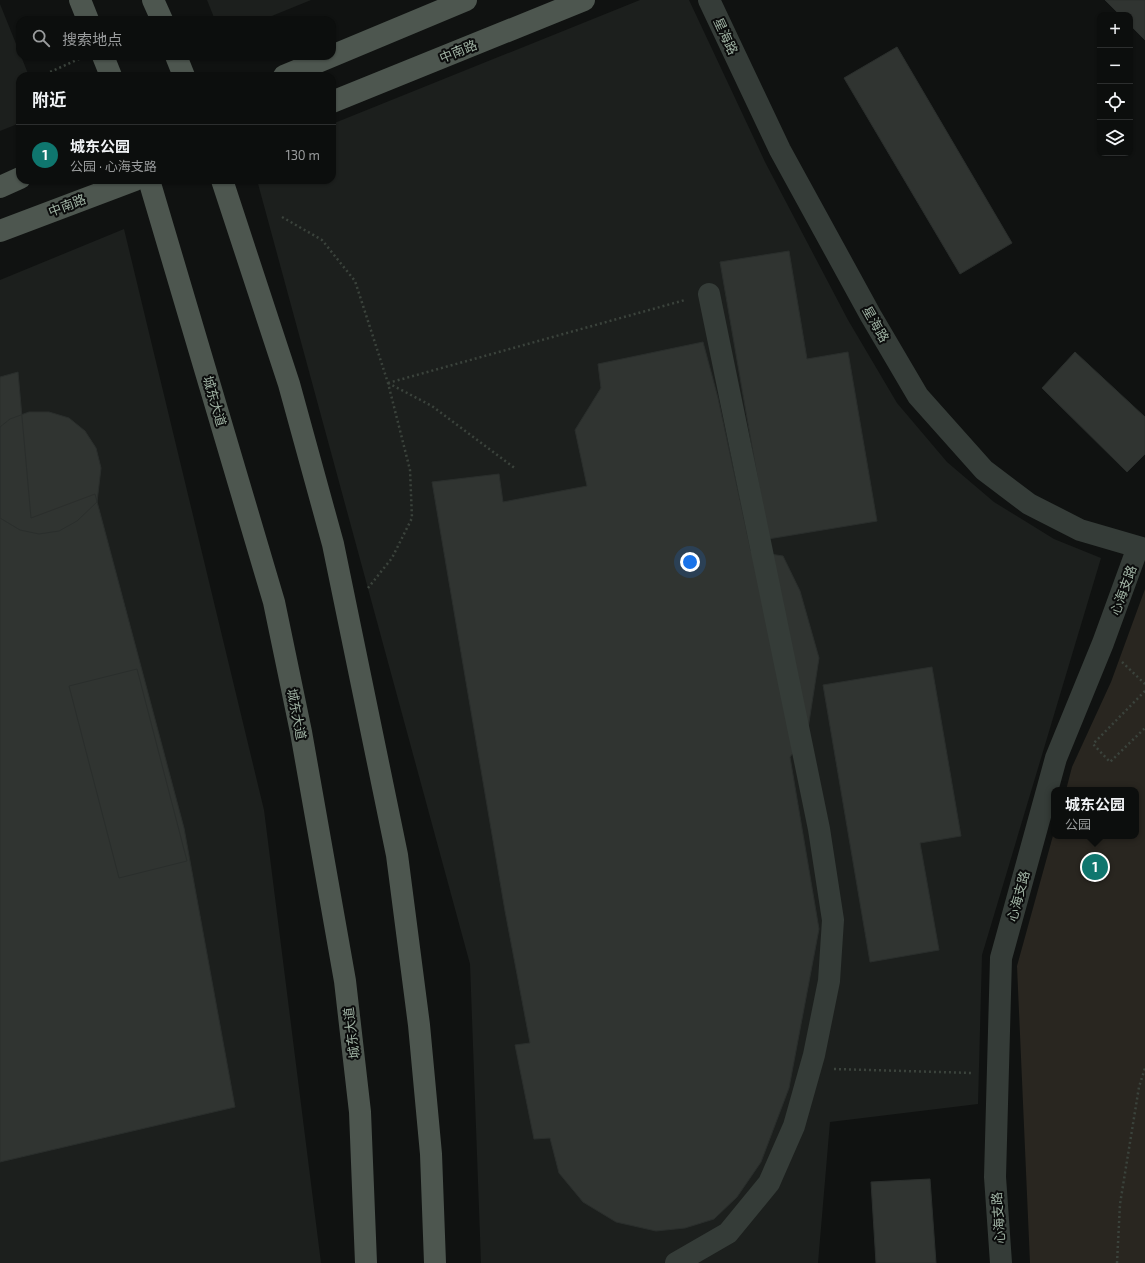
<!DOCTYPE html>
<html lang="zh">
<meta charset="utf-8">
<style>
:root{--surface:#0c0e0d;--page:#151716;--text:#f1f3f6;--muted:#9a9c9d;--line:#2c2e2e;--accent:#0f766e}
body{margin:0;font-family:"Exo 2","Noto Sans SC",sans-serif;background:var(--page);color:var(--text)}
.controls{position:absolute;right:12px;top:12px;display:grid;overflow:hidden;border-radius:8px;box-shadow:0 1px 3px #0004}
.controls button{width:36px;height:36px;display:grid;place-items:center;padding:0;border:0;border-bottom:1px solid var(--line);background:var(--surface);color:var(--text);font:20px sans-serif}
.you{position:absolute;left:690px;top:562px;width:14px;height:14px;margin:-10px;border:3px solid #fff;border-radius:50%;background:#1a73e8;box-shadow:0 0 0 6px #1a73e833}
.badge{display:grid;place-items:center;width:26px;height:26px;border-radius:50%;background:var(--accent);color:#fff;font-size:13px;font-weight:700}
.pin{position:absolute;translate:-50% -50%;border:2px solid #fff;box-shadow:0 1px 4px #0006}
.popup{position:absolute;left:1051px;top:787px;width:88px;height:52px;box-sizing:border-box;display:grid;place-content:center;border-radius:8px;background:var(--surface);filter:drop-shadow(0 1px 3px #0005);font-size:13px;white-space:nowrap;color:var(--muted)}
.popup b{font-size:15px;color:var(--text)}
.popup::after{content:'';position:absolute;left:50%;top:100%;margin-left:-8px;border:8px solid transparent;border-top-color:var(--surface)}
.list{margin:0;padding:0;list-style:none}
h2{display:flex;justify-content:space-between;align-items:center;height:52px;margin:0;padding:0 16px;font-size:17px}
h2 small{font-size:13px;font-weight:400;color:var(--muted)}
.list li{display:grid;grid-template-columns:26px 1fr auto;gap:12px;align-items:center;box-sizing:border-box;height:60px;padding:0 16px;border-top:1px solid var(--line)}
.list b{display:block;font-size:15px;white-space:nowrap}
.list p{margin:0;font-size:13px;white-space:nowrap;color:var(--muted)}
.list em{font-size:13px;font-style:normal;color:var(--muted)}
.icon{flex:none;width:22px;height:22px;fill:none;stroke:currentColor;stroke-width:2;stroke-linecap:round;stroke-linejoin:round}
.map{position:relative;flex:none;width:1145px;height:1263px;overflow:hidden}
.search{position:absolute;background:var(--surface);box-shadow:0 1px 3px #0004;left:16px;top:16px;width:320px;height:44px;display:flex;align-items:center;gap:10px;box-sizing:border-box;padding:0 14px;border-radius:12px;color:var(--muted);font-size:15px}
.panel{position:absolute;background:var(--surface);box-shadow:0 1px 3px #0004;left:16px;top:72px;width:320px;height:112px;border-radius:12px}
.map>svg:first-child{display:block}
</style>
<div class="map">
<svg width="1145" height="1263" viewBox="0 0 1145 1263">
<rect width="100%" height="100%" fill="#101211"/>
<path fill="#1c1f1d" d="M207 0H311L262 20H215Z
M640 0H689L765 162 848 320 897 403 947 462 994 502 1054 539 1101 558 982 955 978 1104 830 1122 818 1263H481L470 964 257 180H332V124Z
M0 4 29 76H20V123L0 131Z
M124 229 264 810 321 1263H0V280Z"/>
<path fill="#292620" d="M1145 589V1263H1030L1017 966 1054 832V836H1136V790H1066L1072 767 1111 682Z"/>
<path fill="#303431" stroke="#2a2e2c" d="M1105 0H1145V40L1130 25V15H1120Z
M897 47 1012 243 960 274 844 78Z
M789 251 807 359 848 352 877 521 768 539 720 262Z
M703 342 718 398 751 551 783 556 800 591 819 658 807 735 790 757 819 929 789 1088 761 1162 737 1197 714 1219 685 1228 656 1231 616 1222 583 1202 559 1173 550 1138 534 1139 515 1045 530 1043 505 911 432 482 499 474 503 502 587 486 575 430 601 388 598 364Z
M1075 352 1145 417V454L1127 472 1042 388Z
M18 372 31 518 95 494 184 828 235 1107 0 1162V377Z
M29 412H49L69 418 85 431 96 448 101 468 97 502 77 521 59 531 39 534 20 530 0 518V427L10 419Z
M932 667 961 836 920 843 939 950 870 962 823 685Z
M137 669 187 861 119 878 69 686Z
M930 1179 936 1263H876L871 1182Z"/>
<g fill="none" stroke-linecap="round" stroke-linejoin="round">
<path stroke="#3b433c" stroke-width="2.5" stroke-dasharray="2 3" stroke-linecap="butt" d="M41 76 79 59
M282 217 322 240 355 281 388 383 410 470 412 518 392 558 368 588
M388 383 685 300
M388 383 432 406 516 469
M1122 662 1145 684
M1145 691 1093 744 1110 762 1145 728
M834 1069 973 1073
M1117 1263 1120 1204 1139 1087 1145 1068"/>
<path stroke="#353c38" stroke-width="22" d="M709 0 780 150 871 316 918 396 984 470 1029 504 1080 530 1145 549
M676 1263 728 1233 769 1183 794 1126 814 1055 829 981 833 920 819 829 709 294
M1001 1263 995 1177 1001 958 1056 758 1103 643 1138 547"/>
<path stroke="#4d564f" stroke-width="22" d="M80 0 88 20
M153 0 162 20
M103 56 111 76
M176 56 184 76
M332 56 466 0
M284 76 332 56
M332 102 584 0
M149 180 274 602 301 732 345 981 360 1112 366 1263
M222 180 289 384 333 544 397 855 419 1025 431 1154 435 1263
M0 187 20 178
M0 231 135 180"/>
</g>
<g text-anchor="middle" stroke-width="4" stroke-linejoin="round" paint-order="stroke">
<g font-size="13" fill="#a0b3a4" stroke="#0b0c0c">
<text transform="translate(726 36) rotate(65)" y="5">星海路</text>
<text transform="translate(458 51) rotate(-22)" y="5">中南路</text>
<text transform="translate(67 205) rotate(-21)" y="5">中南路</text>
<text transform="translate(876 324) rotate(60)" y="5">星海路</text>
<text transform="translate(215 401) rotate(74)" y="5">城东大道</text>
<text transform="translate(1123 590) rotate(-70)" y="5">心海支路</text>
<text transform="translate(297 714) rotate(79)" y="5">城东大道</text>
<text transform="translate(1018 896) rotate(-75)" y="5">心海支路</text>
<text transform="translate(351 1033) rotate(-97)" y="5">城东大道</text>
<text transform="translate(998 1218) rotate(-94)" y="5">心海支路</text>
</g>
</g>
</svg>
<div class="controls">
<button>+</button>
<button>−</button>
<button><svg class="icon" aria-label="locate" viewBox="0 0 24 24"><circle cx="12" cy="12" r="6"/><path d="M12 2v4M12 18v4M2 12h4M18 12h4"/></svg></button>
<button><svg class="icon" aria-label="layers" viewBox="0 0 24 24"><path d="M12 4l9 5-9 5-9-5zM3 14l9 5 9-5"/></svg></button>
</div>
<div class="you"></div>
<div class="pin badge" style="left:1095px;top:867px">1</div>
<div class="popup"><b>城东公园</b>公园</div>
<div class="search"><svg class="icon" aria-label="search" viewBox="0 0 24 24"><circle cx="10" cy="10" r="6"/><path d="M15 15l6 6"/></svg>搜索地点</div>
<section class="panel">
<h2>附近<small></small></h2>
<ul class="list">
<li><span class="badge">1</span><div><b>城东公园</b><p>公园 · 心海支路</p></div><em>130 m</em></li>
</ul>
</section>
</div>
